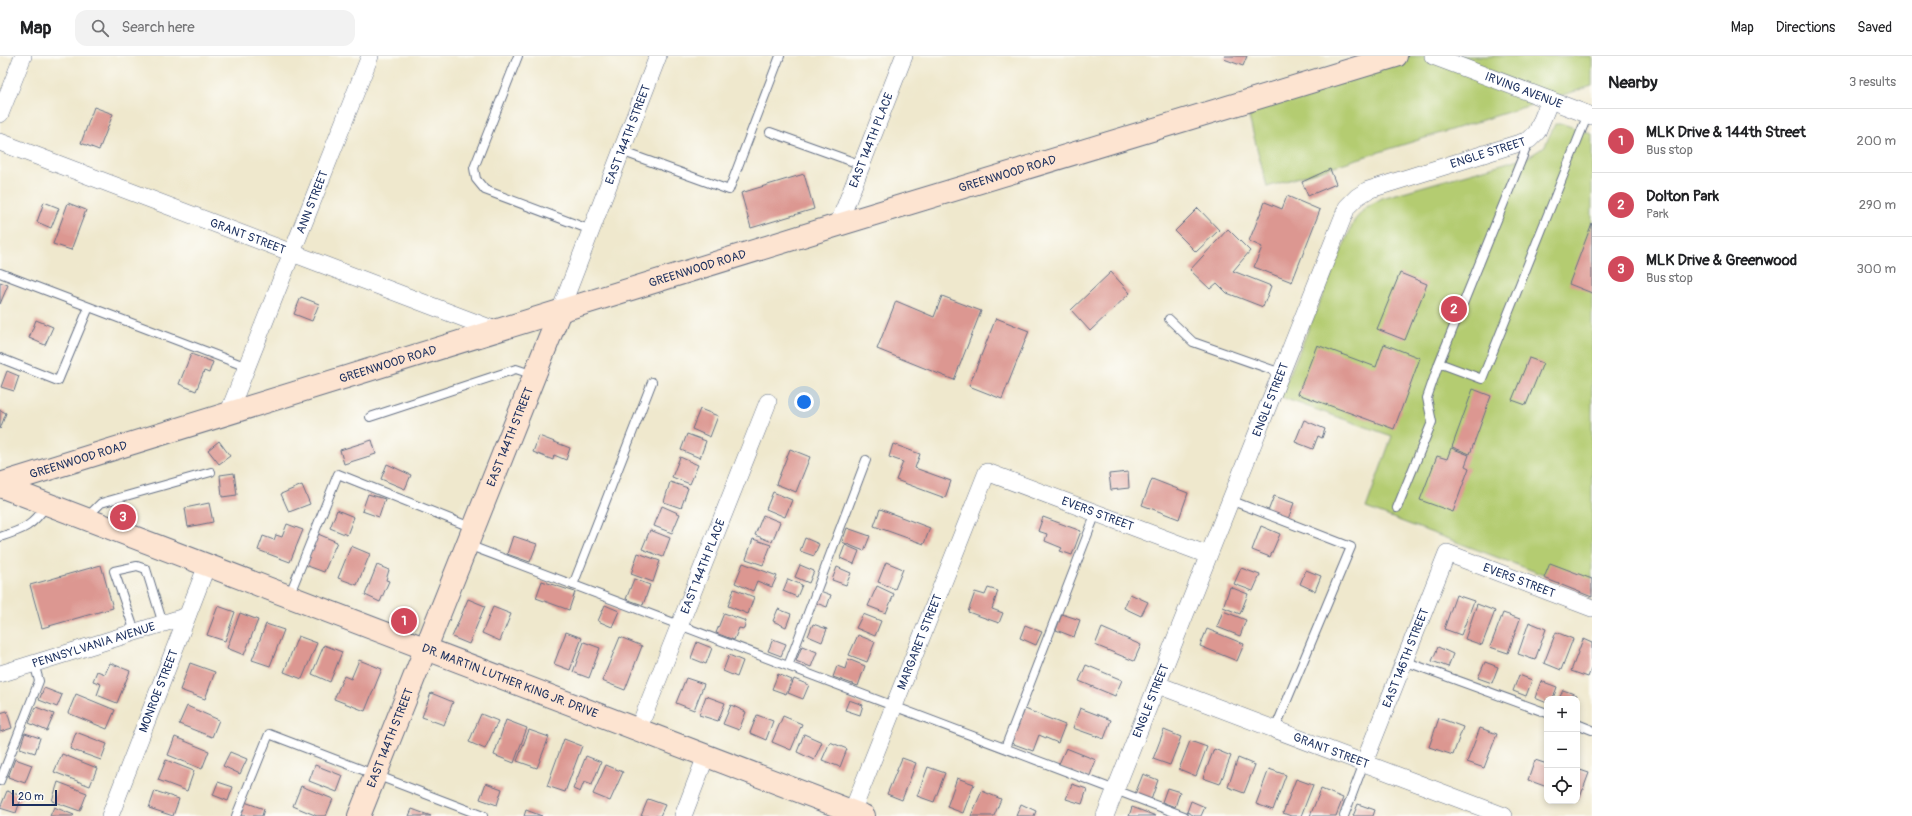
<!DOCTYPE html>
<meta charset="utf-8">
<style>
:root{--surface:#fff;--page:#f2f2f2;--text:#202124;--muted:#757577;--line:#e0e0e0;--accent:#d1495b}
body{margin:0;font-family:Pangolin,sans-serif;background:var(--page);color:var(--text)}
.controls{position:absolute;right:12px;bottom:12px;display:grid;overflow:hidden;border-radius:8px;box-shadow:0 2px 6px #0003}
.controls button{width:36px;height:36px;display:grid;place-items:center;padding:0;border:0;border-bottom:1px solid var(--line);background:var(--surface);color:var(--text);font:20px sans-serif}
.scale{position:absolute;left:12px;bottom:10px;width:45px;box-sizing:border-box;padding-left:4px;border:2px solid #1b2f5e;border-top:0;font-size:11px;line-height:14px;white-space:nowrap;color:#1b2f5e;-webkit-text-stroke:3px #fdfcf7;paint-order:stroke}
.you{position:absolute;left:804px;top:346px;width:14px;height:14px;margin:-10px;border:3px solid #fff;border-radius:50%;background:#1a73e8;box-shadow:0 0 0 6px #1a73e833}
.badge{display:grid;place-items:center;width:26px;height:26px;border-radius:50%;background:var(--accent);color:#fff;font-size:13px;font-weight:700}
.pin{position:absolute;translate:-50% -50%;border:2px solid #fff;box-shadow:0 1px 4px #0006}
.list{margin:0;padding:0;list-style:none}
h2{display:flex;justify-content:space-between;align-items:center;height:52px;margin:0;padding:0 16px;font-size:17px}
h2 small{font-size:13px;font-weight:400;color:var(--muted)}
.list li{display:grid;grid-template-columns:26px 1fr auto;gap:12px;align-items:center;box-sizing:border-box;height:64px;padding:0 16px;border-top:1px solid var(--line)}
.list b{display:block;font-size:15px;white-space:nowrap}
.list p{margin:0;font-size:13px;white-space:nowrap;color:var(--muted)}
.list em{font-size:13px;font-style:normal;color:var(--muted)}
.icon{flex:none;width:22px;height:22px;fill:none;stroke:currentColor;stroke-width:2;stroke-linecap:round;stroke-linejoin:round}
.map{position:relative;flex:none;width:1592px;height:760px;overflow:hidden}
header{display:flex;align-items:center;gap:24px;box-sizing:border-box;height:56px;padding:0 20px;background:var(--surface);border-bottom:1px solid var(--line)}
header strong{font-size:19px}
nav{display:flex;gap:22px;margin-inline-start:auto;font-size:14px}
.search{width:280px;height:36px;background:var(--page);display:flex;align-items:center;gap:10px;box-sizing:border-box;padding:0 14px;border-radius:12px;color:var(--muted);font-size:15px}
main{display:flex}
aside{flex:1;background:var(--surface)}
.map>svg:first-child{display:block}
</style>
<header>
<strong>Map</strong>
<div class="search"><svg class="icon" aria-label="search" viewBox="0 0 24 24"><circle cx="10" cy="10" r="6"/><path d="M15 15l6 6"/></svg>Search here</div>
<nav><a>Map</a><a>Directions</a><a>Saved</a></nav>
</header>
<main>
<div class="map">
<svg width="1592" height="760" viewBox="0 0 1592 760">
<rect width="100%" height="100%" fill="#fdfcf7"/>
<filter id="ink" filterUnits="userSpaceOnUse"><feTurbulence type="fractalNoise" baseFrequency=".025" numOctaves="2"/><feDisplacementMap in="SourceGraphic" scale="8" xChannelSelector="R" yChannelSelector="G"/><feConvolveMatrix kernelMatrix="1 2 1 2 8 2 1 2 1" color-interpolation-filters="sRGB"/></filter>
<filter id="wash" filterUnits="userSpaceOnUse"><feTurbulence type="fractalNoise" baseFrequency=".012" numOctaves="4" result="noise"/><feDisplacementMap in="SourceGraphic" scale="16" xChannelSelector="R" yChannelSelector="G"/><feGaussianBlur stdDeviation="0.9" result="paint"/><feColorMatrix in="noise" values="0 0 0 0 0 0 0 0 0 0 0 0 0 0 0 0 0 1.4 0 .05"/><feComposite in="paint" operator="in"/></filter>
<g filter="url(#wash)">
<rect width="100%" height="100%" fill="#efe8cd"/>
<path fill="#b4cc71" stroke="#687e68" d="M1392 0H1592V30L1267 131 1245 46Z
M1555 68H1563L1592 78V537L1366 452 1392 380 1280 341 1354 165 1365 152 1382 142 1530 100 1544 91Z"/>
<g id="blocks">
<path fill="#dc9791" d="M1225 0H1247L1243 10 1224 3Z
M94 51 113 58 99 94 81 87Z
M1330 113 1336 128 1308 140 1302 126Z
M804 118 814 153 751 172 741 137Z
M1287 140 1320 154 1292 226 1254 211 1262 191 1249 185 1265 146 1282 153Z
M44 146 59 152 51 172 37 166Z
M68 147 86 154 71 194 53 188Z
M1198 152 1219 174 1196 196 1175 175Z
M1592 167V237L1569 228Z
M1228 173 1250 195 1233 215 1271 230 1263 251 1227 237 1217 227 1210 233 1190 214Z
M1111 216 1130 237 1090 275 1071 254Z
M1400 217 1427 228 1405 284 1377 273Z
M0 226 8 229 0 248Z
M942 240 981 255 954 324 877 293 896 245 934 261Z
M301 241 319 248 312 265 294 258Z
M996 262 1029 275 1002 343 969 330Z
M36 264 53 271 45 289 29 282Z
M1384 288 1420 302 1394 373 1298 338 1317 289 1376 311Z
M191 298 213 306 209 317 204 315 196 335 179 328Z
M1529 302 1543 307 1526 349 1512 344Z
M7 315 19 320 14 335 1 331Z
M1473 333 1491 340 1470 398 1452 391Z
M700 353 718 360 710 381 692 373Z
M0 354 6 357 0 373Z
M1304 364 1325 373 1322 382 1318 380 1313 393 1295 386Z
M687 378 706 385 700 402 681 394Z
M539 380 570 392 566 404 554 399 553 404 533 396Z
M372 384 376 398 344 408 340 394Z
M219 385 230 400 219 408 208 394Z
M893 388 920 398 915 412 951 425 945 442 896 424 903 406 889 401Z
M1451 392 1469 399 1465 410 1469 412 1453 456 1420 444 1437 400 1447 403Z
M790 393 810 401 796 436 776 428Z
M680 401 698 409 690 428 672 421Z
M387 408 411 419 405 433 381 423Z
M1128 416 1129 432 1111 434 1109 418Z
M234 417 237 439 222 441 220 419Z
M1152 423 1188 437 1179 463 1142 449Z
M670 426 688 432 681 452 664 446Z
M302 429 310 448 289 456 281 438Z
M773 436 792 444 785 461 766 453Z
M368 438 385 443 379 461 362 455Z
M1274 440 1294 447 1287 466 1267 458Z
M209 447 213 466 188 471 185 452Z
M662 450 680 458 672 477 654 470Z
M880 453 930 472 924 488 874 470Z
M337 454 354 461 347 479 330 472Z
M763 459 780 466 772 486 755 479Z
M1043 461 1081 475 1072 499 1060 495 1062 492 1045 485 1047 478 1038 475Z
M287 468 303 474 290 506 258 494 263 480 274 484 276 479 282 481Z
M1261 470 1280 478 1270 501 1252 494Z
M847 472 870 480 864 495 842 486Z
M650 474 670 482 663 501 642 493Z
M318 478 337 486 324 516 305 509Z
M513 480 537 488 530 506 507 498Z
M805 482 819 488 814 500 800 495Z
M753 483 771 489 763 509 746 503Z
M845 489 859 495 854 508 840 502Z
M351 490 370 498 357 529 338 522Z
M638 497 660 505 653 526 631 518Z
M886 506 903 513 895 533 878 526Z
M743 507 777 520 772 531 757 525 753 535 735 527Z
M1550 507 1592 523V541L1544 522Z
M101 509 113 552 42 572 30 529Z
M377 509 389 514 386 524 389 525 380 546 365 539Z
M800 509 814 515 809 527 795 521Z
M837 511 851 517 846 529 832 524Z
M1241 512 1260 519 1253 535 1234 528Z
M1306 514 1321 520 1315 535 1300 528Z
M634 523 650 529 643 549 626 543Z
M788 523 802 529 797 541 783 535Z
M542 525 575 536 569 554 536 542Z
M877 530 894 538 886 557 868 550Z
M1230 531 1248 538 1240 558 1223 551Z
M988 532 998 535 992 553 1003 557 999 567 968 556 975 536 985 539Z
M734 533 754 541 748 558 728 550Z
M820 535 831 539 827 551 816 547Z
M1130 538 1148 546 1141 560 1124 552Z
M1456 539 1474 545 1461 579 1444 573Z
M468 543 485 550 469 588 452 581Z
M1477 548 1495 555 1482 589 1465 583Z
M605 549 619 555 612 571 598 565Z
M218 550 235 556 225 585 207 579Z
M493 551 511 558 500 585 482 577Z
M778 553 791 558 786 571 773 565Z
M1223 555 1246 564 1240 580 1217 571Z
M240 557 258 564 244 599 227 592Z
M724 557 746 565 744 573 739 572 734 584 716 577Z
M1503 557 1520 563 1508 597 1490 591Z
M863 558 881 565 875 580 856 572Z
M1062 558 1080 564 1074 581 1056 574Z
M1529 566 1546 573 1535 604 1518 598Z
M266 568 284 574 270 610 252 604Z
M813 568 827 573 822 586 808 580Z
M1025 569 1042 576 1036 589 1020 582Z
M1102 572 1141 589 1134 605 1095 589Z
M1207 573 1244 588 1237 605 1200 590Z
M566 576 582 582 570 614 554 608Z
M1556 576 1573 583 1561 614 1544 607Z
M858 579 875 586 867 606 849 599Z
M298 580 317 587 302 623 284 616Z
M620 581 642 590 625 634 602 625Z
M773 583 786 588 781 600 768 595Z
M1583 583 1592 587V611L1588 621 1571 615Z
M584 586 600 592 589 622 573 616Z
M697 586 712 592 706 608 691 602Z
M324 589 342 596 330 626 312 618Z
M802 590 817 596 811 611 796 605Z
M1438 591 1453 598 1448 611 1432 605Z
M729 599 743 605 737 621 723 615Z
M848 603 865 610 858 630 833 621 837 610 845 613Z
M359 604 382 613 365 655 334 643 344 620 351 623Z
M1485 606 1498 611 1492 627 1478 622Z
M110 607 130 615 117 647 97 639 101 628 93 625 97 615 105 618Z
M190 607 215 616 205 643 180 634Z
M1086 609 1122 624 1115 640 1079 625Z
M778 618 792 624 786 638 772 633Z
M1519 619 1532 624 1526 640 1513 635Z
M686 622 704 628 694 654 676 647Z
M794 623 809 629 803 643 788 637Z
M1541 625 1557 631 1553 643H1547V647L1535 642Z
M44 632 62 639 57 651 39 644Z
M1563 634 1577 639 1575 643H1559Z
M431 637 453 646 444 669 422 661Z
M76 638 115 654 107 673 68 657Z
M706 640 725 647 718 665 699 659Z
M849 644 863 649 860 659 845 654Z
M731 649 746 656 739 674 723 668Z
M187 650 219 664 212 681 179 668Z
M36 651 54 658 47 675 29 667Z
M1080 652 1111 664 1104 683 1073 672Z
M1025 653 1065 669 1058 687 1039 679 1033 695 1011 687Z
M7 655 12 672 0 676V657Z
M481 658 498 665 485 693 469 686Z
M757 659 773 665 766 684 750 677Z
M783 660 802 668 791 694 772 686Z
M1439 662 1463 671 1453 699 1429 691Z
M506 664 527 672 514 707 494 699Z
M1480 672 1497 678 1484 712 1467 706Z
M529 674 549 681 537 712 517 705Z
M1164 674 1181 681 1170 709 1153 703Z
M76 676 107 688 101 704 70 693Z
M25 677 40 682 35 697 20 692Z
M804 678 822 686 814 704 797 696Z
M175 681 209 695 202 713 168 699Z
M564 683 582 690 565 736 547 730Z
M1190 685 1207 691 1196 720 1179 713Z
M830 686 847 693 840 711 822 704Z
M1066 692 1096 704 1089 722 1058 710Z
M1214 693 1231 700 1220 728 1203 722Z
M230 696 247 703 240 718 223 710Z
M62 698 97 712 90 730 54 716Z
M586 700 601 706 592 729 584 726 580 736 573 733Z
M902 702 916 707 902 744 887 738Z
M1238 702 1255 709 1244 737 1228 731Z
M15 703 32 709 25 727 8 721Z
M166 704 194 715 187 735 158 724Z
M1535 704 1547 708V731L1528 724Z
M315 709 343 720 337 736 309 725Z
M606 709 623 716 610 745 593 738Z
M928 711 945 717 934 746 917 740Z
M1269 713 1286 719 1273 754 1256 748Z
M1577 713 1589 717 1579 744 1577 743Z
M1143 718 1158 724 1151 744 1135 738Z
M957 722 974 728 963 757 947 751Z
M1296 723 1313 729 1301 760H1291L1283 757Z
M58 726 87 737 80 755 52 745Z
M218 726 233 731 228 745 213 739Z
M486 727 502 733 497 749 480 743Z
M1072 728 1087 733 1082 748 1066 743Z
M301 730 333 743 326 760H317L293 750Z
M1167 732 1180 736 1175 751 1162 746Z
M1321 733 1343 742 1336 760H1310Z
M7 735 22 740 16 757 0 752Z
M155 735 179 743 173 760 149 752Z
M982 735 1001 743 994 760H971Z
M648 743 665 749 660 760H641Z
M242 745 264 753 262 760H237Z
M1191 745 1205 751 1201 760H1195L1187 756Z
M1021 748 1036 755 1034 760H1016Z
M1358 748 1375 754 1373 760H1353Z
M54 751 74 759 73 760H50Z
M1132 751 1156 760H1129Z
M412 753 431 760H409Z
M526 754 542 760H524Z"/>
</g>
</g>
<g filter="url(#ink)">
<use href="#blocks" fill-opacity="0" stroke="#657085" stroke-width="1"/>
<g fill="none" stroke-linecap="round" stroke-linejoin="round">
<defs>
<path id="lane" d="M518 0 474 112 476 123 485 134 591 174
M770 76 862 109
M1529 85 1439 307 1482 323 1588 58
M621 95 729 134 780 0
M0 217 247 311
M1169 263 1193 286 1281 317
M0 302 58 325 89 251
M370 361 516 313 534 319
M1230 444 1351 491 1275 673
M1397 452 1432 366 1427 342 1439 307
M87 461 101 447 211 416
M0 481C25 473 32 470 47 449
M468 489 1184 760
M573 529 652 326
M289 540 338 418 473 472
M135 576 114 515 137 510 146 513 163 568
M1404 605 1547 657
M788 610 866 404
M1577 668 1592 674
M1005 692 1096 457
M0 725 39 625 34 607
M236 760 269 678 483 760
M1344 760 1364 707"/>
<g id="street">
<path id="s1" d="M1433 0 1592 60"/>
<path d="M0 58 23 0"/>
<path id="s2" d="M0 86 495 274"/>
<path id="s3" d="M838 169 904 0"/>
<path id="s4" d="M560 255 658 0"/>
<path id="s5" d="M228 358 370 0"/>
<path id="s6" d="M0 618 187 560"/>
<path id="s7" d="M1158 629 1504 760"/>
<path id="s8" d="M638 674 768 346"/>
<path id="s9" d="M1364 707 1447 497 1592 552"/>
<path id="s10" d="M852 756 987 416 1208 499"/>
<path id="s11" d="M110 760 207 509"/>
<path d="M683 760 706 700"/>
<path id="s12" d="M1105 760 1347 151 1357 141 1368 134 1529 84 1537 76 1550 44"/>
</g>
<g id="secondary">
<path id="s13" d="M0 428 838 169 1396 0"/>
<path id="s14" d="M0 430 864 760"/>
<path id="s15" d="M359 760 560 255"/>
</g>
</defs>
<use href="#lane" stroke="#657085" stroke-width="10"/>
<use href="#street" stroke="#657085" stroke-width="18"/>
<use href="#secondary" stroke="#657085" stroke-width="24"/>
<use href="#lane" stroke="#fff" stroke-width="8"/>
<use href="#street" stroke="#fff" stroke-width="17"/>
<use href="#secondary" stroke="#fde4d1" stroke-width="22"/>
</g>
</g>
<g text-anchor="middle" stroke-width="4" stroke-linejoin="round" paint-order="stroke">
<g font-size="12" fill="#1b2f5e" stroke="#fdfcf7">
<text dy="4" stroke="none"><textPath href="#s1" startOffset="97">IRVING AVENUE</textPath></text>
<text dy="4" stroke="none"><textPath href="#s4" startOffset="189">EAST 144TH STREET</textPath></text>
<text dy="4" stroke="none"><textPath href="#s3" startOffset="91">EAST 144TH PLACE</textPath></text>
<text dy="4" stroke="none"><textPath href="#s12" startOffset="808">ENGLE STREET</textPath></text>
<text dy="4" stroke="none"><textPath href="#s13" startOffset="1054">GREENWOOD ROAD</textPath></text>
<text dy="4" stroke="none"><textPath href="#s5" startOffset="228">ANN STREET</textPath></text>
<text dy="4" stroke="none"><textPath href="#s2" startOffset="265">GRANT STREET</textPath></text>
<text dy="4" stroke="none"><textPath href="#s13" startOffset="730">GREENWOOD ROAD</textPath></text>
<text dy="4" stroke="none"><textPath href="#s13" startOffset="406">GREENWOOD ROAD</textPath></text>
<text dy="4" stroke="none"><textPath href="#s12" startOffset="448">ENGLE STREET</textPath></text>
<text dy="4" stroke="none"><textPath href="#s15" startOffset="408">EAST 144TH STREET</textPath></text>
<text dy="4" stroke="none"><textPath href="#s13" startOffset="82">GREENWOOD ROAD</textPath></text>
<text dy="4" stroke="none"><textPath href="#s10" startOffset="484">EVERS STREET</textPath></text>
<text dy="4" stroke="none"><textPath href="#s8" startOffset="176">EAST 144TH PLACE</textPath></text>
<text dy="4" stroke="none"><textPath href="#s9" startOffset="303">EVERS STREET</textPath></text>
<text dy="4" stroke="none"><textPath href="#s10" startOffset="183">MARGARET STREET</textPath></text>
<text dy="4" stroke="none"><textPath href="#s6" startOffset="98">PENNSYLVANIA AVENUE</textPath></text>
<text dy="4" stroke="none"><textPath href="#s9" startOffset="113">EAST 146TH STREET</textPath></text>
<text dy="4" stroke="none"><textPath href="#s14" startOffset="546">DR. MARTIN LUTHER KING JR. DRIVE</textPath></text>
<text dy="4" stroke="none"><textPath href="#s11" startOffset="134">MONROE STREET</textPath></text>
<text dy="4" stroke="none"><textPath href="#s12" startOffset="124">ENGLE STREET</textPath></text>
<text dy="4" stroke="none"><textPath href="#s15" startOffset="84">EAST 144TH STREET</textPath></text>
<text dy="4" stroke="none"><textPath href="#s7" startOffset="185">GRANT STREET</textPath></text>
</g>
</g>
</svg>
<div class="controls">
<button>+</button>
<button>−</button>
<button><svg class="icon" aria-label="locate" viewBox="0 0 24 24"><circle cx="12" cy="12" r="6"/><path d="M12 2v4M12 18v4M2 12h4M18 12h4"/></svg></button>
</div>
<div class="scale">20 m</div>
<div class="you"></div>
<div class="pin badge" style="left:404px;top:565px">1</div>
<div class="pin badge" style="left:1454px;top:253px">2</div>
<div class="pin badge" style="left:123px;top:461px">3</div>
</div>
<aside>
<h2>Nearby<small>3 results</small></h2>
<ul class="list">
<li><span class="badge">1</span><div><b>MLK Drive &amp; 144th Street</b><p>Bus stop</p></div><em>200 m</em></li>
<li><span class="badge">2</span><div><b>Dolton Park</b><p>Park</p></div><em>290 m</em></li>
<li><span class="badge">3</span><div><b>MLK Drive &amp; Greenwood</b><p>Bus stop</p></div><em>300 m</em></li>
</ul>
</aside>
</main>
